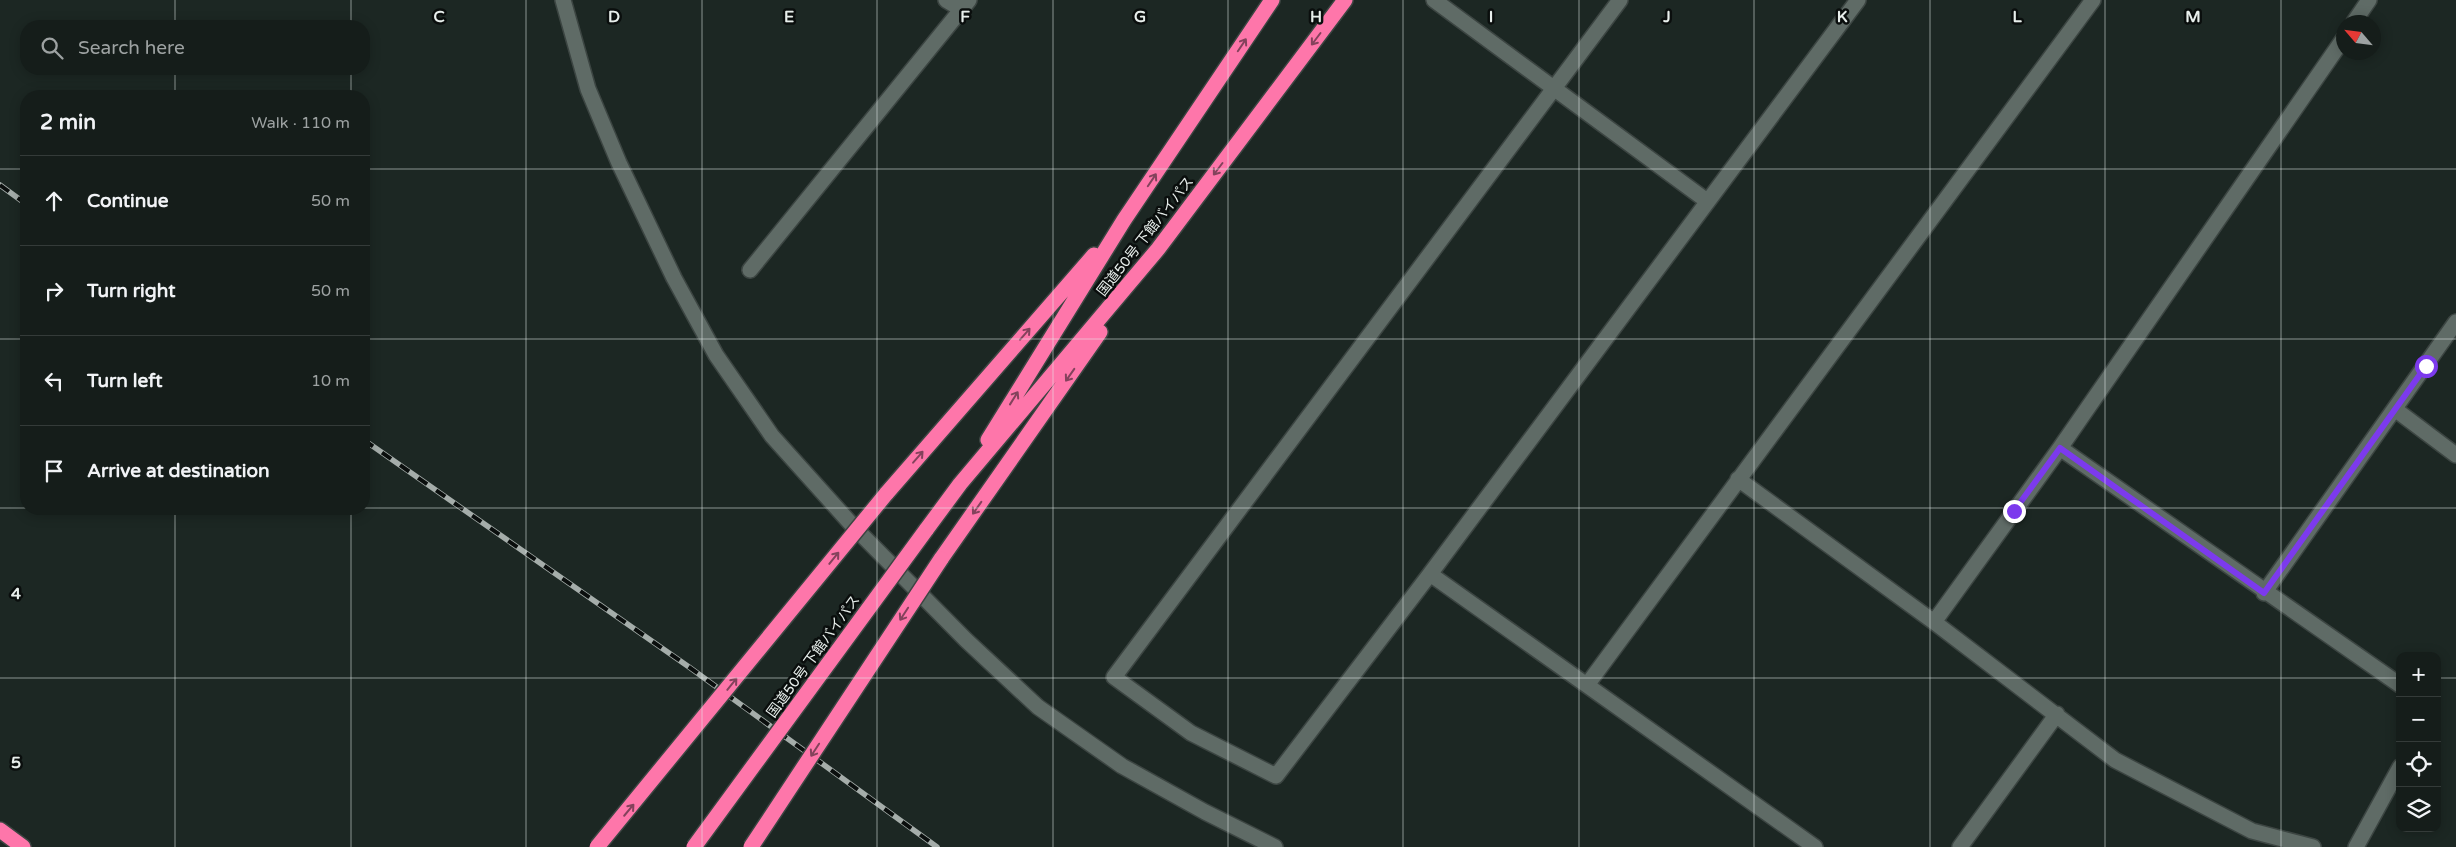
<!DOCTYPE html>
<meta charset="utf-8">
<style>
:root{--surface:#151d1a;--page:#222a27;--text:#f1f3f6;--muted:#9da2a2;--line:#343b39}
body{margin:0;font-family:"Varela Round","Noto Sans JP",sans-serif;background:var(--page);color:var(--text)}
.controls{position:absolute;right:15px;bottom:15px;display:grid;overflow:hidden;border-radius:10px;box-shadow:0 2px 12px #0003}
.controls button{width:45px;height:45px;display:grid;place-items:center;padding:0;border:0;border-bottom:1px solid var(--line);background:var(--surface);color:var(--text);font:25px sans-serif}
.compass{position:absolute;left:2336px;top:15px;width:45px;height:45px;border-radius:50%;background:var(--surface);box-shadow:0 2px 12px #0003;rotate:298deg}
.stop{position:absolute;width:15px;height:15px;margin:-11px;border:4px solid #7c3aed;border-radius:50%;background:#fff}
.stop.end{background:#7c3aed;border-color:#fff;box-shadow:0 1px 5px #0008}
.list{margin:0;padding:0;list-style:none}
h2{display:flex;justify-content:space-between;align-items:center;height:65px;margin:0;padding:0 20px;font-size:21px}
h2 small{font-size:16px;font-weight:400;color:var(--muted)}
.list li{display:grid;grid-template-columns:32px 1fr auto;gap:15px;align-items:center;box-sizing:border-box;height:90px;padding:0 20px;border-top:1px solid var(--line)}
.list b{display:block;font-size:19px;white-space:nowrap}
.list em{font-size:16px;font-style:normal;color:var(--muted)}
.icon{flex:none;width:28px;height:28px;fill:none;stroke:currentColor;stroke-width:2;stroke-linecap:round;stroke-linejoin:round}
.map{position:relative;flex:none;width:2456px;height:847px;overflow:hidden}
.search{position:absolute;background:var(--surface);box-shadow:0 2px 12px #0003;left:20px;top:20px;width:350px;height:55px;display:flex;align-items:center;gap:12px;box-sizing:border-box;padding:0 18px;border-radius:20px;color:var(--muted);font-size:19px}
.panel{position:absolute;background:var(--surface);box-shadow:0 2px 12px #0003;left:20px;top:90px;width:350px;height:425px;border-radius:20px}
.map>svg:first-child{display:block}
</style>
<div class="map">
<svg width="2456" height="847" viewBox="0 0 2456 847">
<rect width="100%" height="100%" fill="#1c2723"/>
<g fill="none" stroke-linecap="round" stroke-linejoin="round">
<defs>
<path id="minor" d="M563 0 588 89 619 163 674 278 716 355 772 436 852 525 966 640 1038 707 1122 766 1205 812 1275 847
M946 0 961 9
M1434 0 1707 201
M2354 22 2369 0
M750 270 969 0
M2396 410 2456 455
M2060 448 2400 685
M1738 479 1934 622 2115 760 2252 831 2313 847
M1430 574 1276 776 1191 733 1114 677 1620 0
M2264 593 2456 322
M1934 622 2060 448 2344 38
M1587 685 2093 0
M1815 847 1430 574 1858 0
M1960 847 2057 714
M2356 847 2400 767"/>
<path id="highway" d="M988 440 1124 220 1272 0
M886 494 1094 255
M926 530 960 484 1158 249 1345 0
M941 559 1100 332
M0 830 23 847"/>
</defs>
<use href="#minor" stroke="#3c4542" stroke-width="18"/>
<use href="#highway" stroke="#3c4542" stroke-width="18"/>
<use href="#minor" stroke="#5f6b66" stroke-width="15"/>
<use href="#highway" stroke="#fe76aa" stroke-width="15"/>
<defs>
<path id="rail" d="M0 185 26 204
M364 440 689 667 937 847"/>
</defs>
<use href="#rail" stroke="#a5adaa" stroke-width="5.5"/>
<use href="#rail" stroke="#0a0e0d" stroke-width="4" stroke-dasharray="11" stroke-linecap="butt"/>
<defs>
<path id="highway-bridge" d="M597 847 886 494
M694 847 926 530
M751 847 941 559"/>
</defs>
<use href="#highway-bridge" stroke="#3c4542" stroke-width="18" stroke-linecap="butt"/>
<use href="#highway-bridge" stroke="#fe76aa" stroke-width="15"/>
</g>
<defs><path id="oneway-shaft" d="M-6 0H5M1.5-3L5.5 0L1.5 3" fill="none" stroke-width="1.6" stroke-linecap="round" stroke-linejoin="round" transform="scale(1.25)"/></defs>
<g stroke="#84425c">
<use href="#oneway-shaft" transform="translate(1316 39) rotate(127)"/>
<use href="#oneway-shaft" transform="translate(1242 45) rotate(-56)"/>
<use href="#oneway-shaft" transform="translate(1218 169) rotate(127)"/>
<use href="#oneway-shaft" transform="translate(1152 180) rotate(-56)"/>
<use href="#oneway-shaft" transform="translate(1025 334) rotate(-49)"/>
<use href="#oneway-shaft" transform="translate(1070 375) rotate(125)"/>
<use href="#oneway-shaft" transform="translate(1014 398) rotate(-58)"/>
<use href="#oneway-shaft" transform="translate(918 457) rotate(-49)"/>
<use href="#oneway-shaft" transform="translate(977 508) rotate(125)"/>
<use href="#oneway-shaft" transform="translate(834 558) rotate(-51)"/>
<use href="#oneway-shaft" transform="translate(904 614) rotate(123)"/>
<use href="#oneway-shaft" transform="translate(732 684) rotate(-51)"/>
<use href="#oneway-shaft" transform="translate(815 750) rotate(123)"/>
<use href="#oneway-shaft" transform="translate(629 810) rotate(-50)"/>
</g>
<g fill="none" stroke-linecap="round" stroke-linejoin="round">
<path stroke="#7c3aed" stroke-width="6" d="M2014 511 2060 448 2264 593 2426 366"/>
</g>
<path fill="none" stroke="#e8efec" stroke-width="1" stroke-opacity="0.55" d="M175 0V26M351 0V26M526 0V847M702 0V847M877 0V847M1053 0V847M1228 0V847M1403 0V847M1579 0V847M1754 0V847M1930 0V847M2105 0V847M2281 0V847M175 69V96M351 69V96M0 169H26M364 169H2456M0 339H26M364 339H2456M0 508H26M364 508H2456M175 509V847M351 509V847M0 678H2400M2437 678H2456"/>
<g text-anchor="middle" stroke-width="5" stroke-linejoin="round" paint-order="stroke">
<g font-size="14" fill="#e8efec" stroke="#0a0e0d">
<text transform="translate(1145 236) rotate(-52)" y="5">国道50号 下館バイパス</text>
<text transform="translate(813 656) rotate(-54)" y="5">国道50号 下館バイパス</text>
</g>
</g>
<g font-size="16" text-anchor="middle" font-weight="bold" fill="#e8efec" stroke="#0a0e0d" stroke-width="5" stroke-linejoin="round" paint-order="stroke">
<text x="439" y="22">C</text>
<text x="614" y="22">D</text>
<text x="789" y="22">E</text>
<text x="965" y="22">F</text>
<text x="1140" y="22">G</text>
<text x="1316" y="22">H</text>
<text x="1491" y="22">I</text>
<text x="1667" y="22">J</text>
<text x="1842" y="22">K</text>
<text x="2017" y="22">L</text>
<text x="2193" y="22">M</text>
<text x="16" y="599">4</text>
<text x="16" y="768">5</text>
</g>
</svg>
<div class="controls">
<button>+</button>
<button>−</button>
<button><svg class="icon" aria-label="locate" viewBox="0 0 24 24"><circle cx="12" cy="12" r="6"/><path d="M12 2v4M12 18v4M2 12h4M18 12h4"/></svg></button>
<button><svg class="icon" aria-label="layers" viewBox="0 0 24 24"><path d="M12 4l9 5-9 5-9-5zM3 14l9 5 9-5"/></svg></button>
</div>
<svg class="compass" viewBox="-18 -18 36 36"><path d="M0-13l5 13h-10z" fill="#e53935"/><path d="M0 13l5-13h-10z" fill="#9da2a2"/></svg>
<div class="stop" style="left:2426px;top:366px"></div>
<div class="stop end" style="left:2014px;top:511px"></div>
<div class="search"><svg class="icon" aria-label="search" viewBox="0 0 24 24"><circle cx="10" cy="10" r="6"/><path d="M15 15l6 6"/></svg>Search here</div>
<section class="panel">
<h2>2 min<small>Walk · 110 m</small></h2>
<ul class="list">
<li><svg class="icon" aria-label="ahead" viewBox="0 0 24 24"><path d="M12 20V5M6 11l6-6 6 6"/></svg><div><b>Continue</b></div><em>50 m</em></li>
<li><svg class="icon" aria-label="right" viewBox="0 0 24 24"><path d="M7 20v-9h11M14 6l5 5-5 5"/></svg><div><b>Turn right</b></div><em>50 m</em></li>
<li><svg class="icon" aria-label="left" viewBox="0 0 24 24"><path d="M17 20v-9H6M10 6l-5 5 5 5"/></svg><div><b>Turn left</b></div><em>10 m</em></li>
<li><svg class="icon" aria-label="arrive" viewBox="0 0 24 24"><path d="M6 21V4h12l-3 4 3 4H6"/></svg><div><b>Arrive at destination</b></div></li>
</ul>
</section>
</div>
